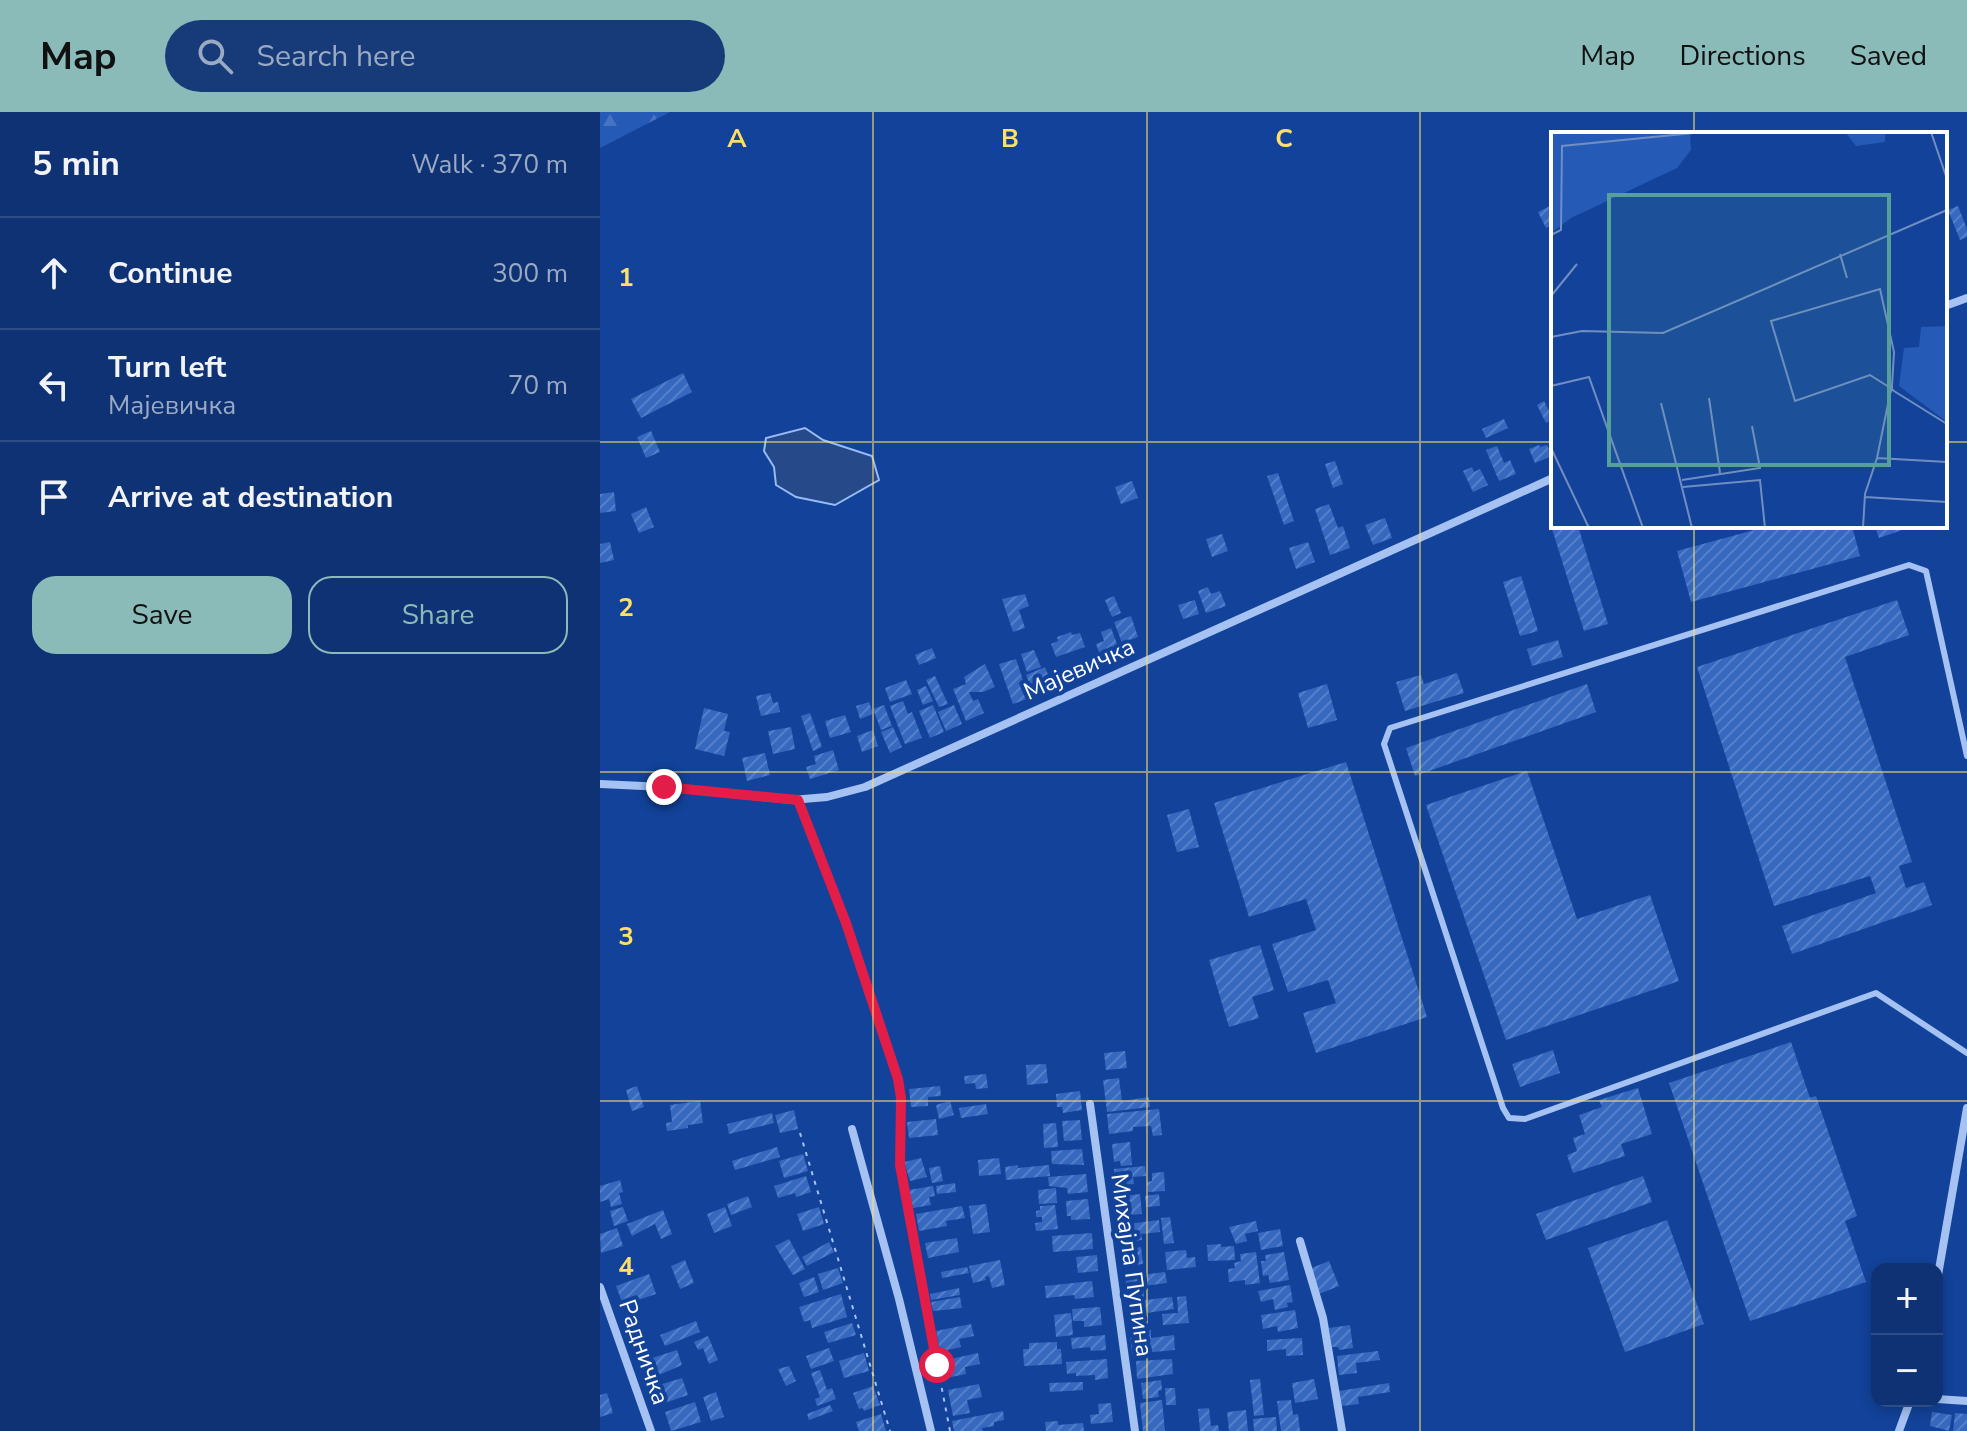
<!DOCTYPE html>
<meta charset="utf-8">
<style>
:root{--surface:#0e3273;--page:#173a78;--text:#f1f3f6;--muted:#9baac4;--line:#2e4d85;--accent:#8bbbb9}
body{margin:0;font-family:"Nunito Sans",sans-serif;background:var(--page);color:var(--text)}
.controls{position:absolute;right:24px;bottom:24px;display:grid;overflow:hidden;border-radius:16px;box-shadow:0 4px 12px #0003}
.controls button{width:72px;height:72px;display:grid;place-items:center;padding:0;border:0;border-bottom:2px solid var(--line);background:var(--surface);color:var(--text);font:40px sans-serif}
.stop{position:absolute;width:24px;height:24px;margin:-18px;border:6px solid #e11d48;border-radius:50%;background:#fff}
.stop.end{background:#e11d48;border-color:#fff;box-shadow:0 2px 8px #0008}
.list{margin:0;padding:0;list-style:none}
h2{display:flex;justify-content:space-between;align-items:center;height:104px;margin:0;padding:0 32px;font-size:34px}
h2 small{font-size:26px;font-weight:400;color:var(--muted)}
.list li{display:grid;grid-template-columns:52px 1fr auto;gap:24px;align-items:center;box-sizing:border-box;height:112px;padding:0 32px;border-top:2px solid var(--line)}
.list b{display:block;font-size:30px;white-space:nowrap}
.list p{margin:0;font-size:26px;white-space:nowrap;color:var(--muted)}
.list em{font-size:26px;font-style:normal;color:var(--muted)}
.actions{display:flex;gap:16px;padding:24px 32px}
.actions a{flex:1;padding:18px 0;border:2px solid var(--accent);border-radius:24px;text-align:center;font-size:28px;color:var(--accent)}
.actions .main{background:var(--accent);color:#111}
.icon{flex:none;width:44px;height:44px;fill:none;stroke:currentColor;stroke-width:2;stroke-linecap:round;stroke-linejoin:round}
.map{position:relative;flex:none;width:1367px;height:1319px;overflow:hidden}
header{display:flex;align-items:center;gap:48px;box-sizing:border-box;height:112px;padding:0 40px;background:var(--accent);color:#111}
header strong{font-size:38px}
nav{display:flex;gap:44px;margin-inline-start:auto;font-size:28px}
.search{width:560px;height:72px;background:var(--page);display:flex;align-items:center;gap:20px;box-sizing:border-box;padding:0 28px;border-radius:44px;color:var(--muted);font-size:30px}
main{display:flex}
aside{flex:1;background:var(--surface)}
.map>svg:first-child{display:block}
</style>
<header>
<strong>Map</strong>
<div class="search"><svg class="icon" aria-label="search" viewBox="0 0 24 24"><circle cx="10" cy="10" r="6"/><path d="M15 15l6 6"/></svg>Search here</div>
<nav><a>Map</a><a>Directions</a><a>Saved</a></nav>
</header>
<main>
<aside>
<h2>5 min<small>Walk · 370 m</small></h2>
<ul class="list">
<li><svg class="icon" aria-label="ahead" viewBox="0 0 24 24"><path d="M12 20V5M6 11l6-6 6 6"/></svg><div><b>Continue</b></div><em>300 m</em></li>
<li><svg class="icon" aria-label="left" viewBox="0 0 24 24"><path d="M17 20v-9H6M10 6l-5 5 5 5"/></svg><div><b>Turn left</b><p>Мајевичка</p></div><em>70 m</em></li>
<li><svg class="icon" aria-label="arrive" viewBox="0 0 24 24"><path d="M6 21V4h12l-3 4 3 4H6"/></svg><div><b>Arrive at destination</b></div></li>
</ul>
<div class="actions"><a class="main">Save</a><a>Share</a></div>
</aside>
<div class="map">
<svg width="1367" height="1319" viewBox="0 0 1367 1319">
<defs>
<pattern id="forest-firs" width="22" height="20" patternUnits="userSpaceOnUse" patternTransform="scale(2)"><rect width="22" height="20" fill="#255ab7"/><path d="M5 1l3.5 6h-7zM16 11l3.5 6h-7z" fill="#4673c2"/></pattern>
<pattern id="building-hatch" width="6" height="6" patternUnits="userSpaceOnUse" patternTransform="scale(2)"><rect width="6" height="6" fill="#3668bf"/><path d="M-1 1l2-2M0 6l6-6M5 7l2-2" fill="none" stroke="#547fc9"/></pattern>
</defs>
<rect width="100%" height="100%" fill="#124299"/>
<path fill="url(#forest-firs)" d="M0 0H70L0 36Z"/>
<path fill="#26498a" stroke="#97bbf6" stroke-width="2" d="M205 316 223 328 272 344 279 368 235 393 196 385 176 373 174 355 164 339 166 326Z"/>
<path fill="url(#building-hatch)" d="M950 94 953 101V113L946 116 938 100Z
M1358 94 1367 117V125L1360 128 1348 98Z
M83 261 92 280 41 306 31 287Z
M944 289 953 307 946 311 937 293Z
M904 307 908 316 886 326 882 317Z
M51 319 60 340 46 346 37 325Z
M939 333 940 335 947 333 952 344 935 351 929 337Z
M897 334 904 351 910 348 916 362 899 369 886 338Z
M735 349 743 372 733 376 725 352Z
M872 355 874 360 880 357 888 373 873 380 863 359Z
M678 361 694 409 684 413 667 364Z
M532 369 538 386 521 392 515 375Z
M14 380 16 399 0 401V382Z
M729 392 738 416 743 414 750 436 730 443 715 397Z
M46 395 54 415 39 421 31 402Z
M785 406 792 426 773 433 765 413Z
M962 414H978L1008 512 984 519 952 417Z
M1169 414H1252L1260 444 1091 490 1077 439Z
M1275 414H1300L1302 418 1279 426Z
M622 422 628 439 612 445 606 427Z
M10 430 14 448 0 451V432Z
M708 430 715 450 696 457 689 436Z
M921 464 938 519 920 524 903 470Z
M608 475 611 482 620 479 626 494 606 501 598 479Z
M425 482 429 494 419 498 425 516 413 520 402 487Z
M514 484 521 501 512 505 505 488Z
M595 488 599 502 583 507 578 493Z
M1297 488 1309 523 1245 545 1312 750 1299 754 1306 776 1324 770 1332 793 1192 842 1182 814 1276 781 1270 764 1174 794 1097 555Z
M531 504 538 525 522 531 514 510Z
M511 516 522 545 503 552 496 532 504 529 501 520Z
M471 520 472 523 480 521 485 535 456 545 451 532 458 529 457 525Z
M958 528 963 545 932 554 927 537Z
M332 536 336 546 319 553 315 543Z
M434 538 441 555 427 560 421 542Z
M416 547 429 586 413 592 399 552Z
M385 552 395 575 383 580H369L373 589 378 587 384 601 366 609 353 577 366 572 364 565Z
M445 555 452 573 433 580 426 563Z
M857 561 864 581 805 599 796 570 821 563 824 572Z
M335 564 348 592 339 595 326 568Z
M306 568 312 582 290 590 285 576Z
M727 572 737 608 708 616 698 581Z
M987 572 996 600 815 664 806 636Z
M326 574 333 589 323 593 317 578Z
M170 581 173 591 178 590 180 600 161 604 156 584Z
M303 589 308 602 312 600 322 626 305 632 290 594Z
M269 590 273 602 260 607 256 594Z
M284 593 292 614 281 618 273 597Z
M333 593 344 620 330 626 319 599Z
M354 593 362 612 346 619 338 600Z
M104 596 128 602 124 619 130 620 124 644 95 637Z
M210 601 222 635 213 639 201 604Z
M245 603 251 620 230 626 225 609Z
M191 615 195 637 173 642 168 619Z
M293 615 302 635 290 641 281 620Z
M273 618 278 634 262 640 257 624Z
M233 638 239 658 210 667 206 655 216 652 214 644Z
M165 641 170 663 147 669 142 646Z
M746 650 827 905 716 941 703 901 736 891 728 868 688 880 672 832 716 818 706 787 649 805 614 691Z
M927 659 977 807 1050 783 1079 869 906 928 826 693Z
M589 697 599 735 577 740 567 703Z
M660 833 674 878 652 885 659 906 629 915 609 848Z
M1191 930 1210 986 1216 984 1257 1104 1245 1109 1266 1170 1150 1209 1069 971Z
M953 938 960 961 920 975 912 952Z
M525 939 527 956 506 958 504 941Z
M446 952 448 971 427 973 426 953Z
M386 962 388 976 376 977 375 971 365 972 364 964Z
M519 966 522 989 549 985 550 995 507 1000 503 968Z
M37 974 44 995 32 999 26 978Z
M340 974 341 984 328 985V994L311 995 309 977Z
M1038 976 1052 1022 1021 1032 1025 1044 973 1061 967 1043 977 1039 973 1026 985 1022 979 1003 1002 995 999 988Z
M480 979 482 998 463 1001 462 995H457L456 982Z
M100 989 103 1011 88 1013V1016L67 1019 66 1011 72 1010 70 993Z
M350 989 354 1003 339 1007 336 993Z
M386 992 388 1002 361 1006 359 996Z
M559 997 562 1023 553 1024 551 1014 533 1015V1019L509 1022 507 1002Z
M194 998 198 1017 180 1021 175 1003Z
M172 1001 174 1011 129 1022 127 1012Z
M336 1007 338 1023 309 1026 307 1010Z
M480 1008 482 1028 464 1029 462 1009Z
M456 1011 458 1035 444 1036 443 1012Z
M530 1030 532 1053 521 1054 520 1049 514 1050 512 1032Z
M177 1035 180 1045 135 1058 132 1049Z
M482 1037 484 1053 452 1052 451 1039Z
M203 1042 208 1059 184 1066 179 1049Z
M321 1046 327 1065 310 1069 304 1050Z
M399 1046 401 1062 379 1064 378 1048Z
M418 1053V1056L449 1053 450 1064 406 1068 405 1055Z
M340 1054 343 1069 332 1071 329 1056Z
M545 1054 546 1064 533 1065 534 1072 515 1074 514 1057Z
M564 1060 565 1079 548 1080 547 1070 552 1069V1061Z
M486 1062 488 1080 468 1082 467 1076 449 1074 448 1065Z
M206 1064 211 1080 196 1085 195 1081 178 1086 174 1074Z
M1043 1064 1052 1090 946 1128 936 1102Z
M20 1068 23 1080 19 1081 22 1092 11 1095 9 1087 0 1090V1074Z
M355 1071 356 1080 337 1082 336 1074Z
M333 1074 335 1084 329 1085 331 1093 313 1096 309 1078Z
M456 1076 457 1091 439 1092 438 1078Z
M540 1082 542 1102 519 1104 517 1085Z
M559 1082 560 1094 546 1095 545 1084Z
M148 1084 152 1095 131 1103 127 1092Z
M488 1087 490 1107 471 1108V1104H467L466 1089Z
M386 1092 390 1120 373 1122 369 1094Z
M455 1093 458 1117 436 1119 435 1111 442 1110V1105H436V1099L440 1098V1094Z
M362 1094 365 1106 346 1109 347 1114 319 1119 316 1102Z
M23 1095 28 1109 14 1114 10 1099Z
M125 1095 132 1114 114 1121 107 1102Z
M219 1095 224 1112 203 1119 197 1102Z
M63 1098 72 1122 61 1127 55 1112 32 1124 27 1112Z
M570 1105 574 1131 564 1132 561 1106Z
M559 1108 560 1120 541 1122 542 1128 523 1130 520 1113Z
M1067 1108 1104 1212 1025 1240 988 1136Z
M656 1109 658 1119 645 1122 647 1129 636 1132 629 1115Z
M17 1116 23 1134 1 1141 0 1122Z
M680 1117 683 1134 661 1138 658 1121Z
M492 1121 493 1137 453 1140 452 1124Z
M357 1126 359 1140 328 1146 325 1131Z
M189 1127 205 1157 193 1163 175 1134Z
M229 1130 234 1140 207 1154 202 1145Z
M621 1132V1135L634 1134 635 1148 608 1149 607 1133Z
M541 1135 543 1152 525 1154 522 1138Z
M586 1138 587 1146 595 1145 596 1155 567 1158 565 1140Z
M656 1140 660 1171 645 1173V1168L629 1170 628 1157 635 1156 634 1151 641 1149 640 1142Z
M684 1140 689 1168 670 1171 668 1163 663 1164 661 1149H666L665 1143Z
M497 1143 498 1159 478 1161 476 1145Z
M85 1148 94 1171 80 1177 71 1154Z
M400 1148 405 1173 392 1176 389 1164 385 1165 386 1168 373 1171 369 1154Z
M729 1149 739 1174 719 1182 709 1157Z
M367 1155 369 1161 342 1166 341 1160Z
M238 1156 243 1171 223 1178 218 1162Z
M565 1160 567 1171 543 1174 544 1185 528 1184 525 1165Z
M49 1162 56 1182 23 1193 16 1174Z
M214 1165 219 1180 204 1185 199 1171Z
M492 1169 494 1185 475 1187 474 1183 446 1186 445 1174Z
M690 1173 693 1190 687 1191 688 1195 675 1198 673 1187 661 1190 658 1179Z
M359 1176 360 1183 331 1188 330 1182Z
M241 1182 247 1205 212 1216 210 1208 204 1210 199 1195Z
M586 1184 589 1211 563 1213 562 1202 578 1201 577 1185Z
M360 1185 362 1196 333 1199 331 1190Z
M572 1185 574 1197 547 1201 548 1207 530 1210 527 1190Z
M500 1195 502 1213 484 1215V1209H473L472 1197Z
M695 1198 698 1216 678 1220 677 1214 663 1217 661 1203Z
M471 1201 473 1223 456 1225 454 1203Z
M96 1209 100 1220 65 1234 60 1223Z
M252 1211 256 1223 228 1231 224 1220Z
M371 1212 374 1224 359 1227 361 1235 340 1240 336 1219Z
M750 1213 753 1236 739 1238 738 1235H732L729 1216Z
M551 1218V1226L574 1223 575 1238 532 1242 530 1221Z
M505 1223 506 1238 491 1239 490 1235 472 1237 471 1226Z
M108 1224 118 1248 109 1252 103 1236 98 1238 94 1230Z
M702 1226 703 1243 686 1244V1237L667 1239V1228Z
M457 1230V1237H461L462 1252 424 1254 423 1237H429V1231Z
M229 1236 234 1249 211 1257 206 1244Z
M77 1238 82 1253 52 1266 46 1248Z
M778 1239 780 1248 756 1251 757 1261 739 1263 737 1244Z
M264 1241 269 1259 244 1266 239 1249Z
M378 1241 380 1252 365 1255 366 1262 346 1266 342 1249Z
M507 1247 508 1266 495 1268V1263L476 1264V1261L467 1262 466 1250Z
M572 1247 573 1262 537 1267 536 1249Z
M189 1254 196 1269 186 1274 178 1257Z
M220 1258 227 1278 232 1276 236 1287 217 1294 215 1287 220 1285 211 1261Z
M82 1266 88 1283 62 1292 56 1274Z
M660 1267 664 1303 654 1304 650 1268Z
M714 1267 718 1287 695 1291 692 1271Z
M561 1268 562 1278 558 1279 559 1285 543 1287 541 1271Z
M483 1270V1278L450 1280 449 1271Z
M789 1271 790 1280 758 1285 759 1292 741 1294 739 1279Z
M379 1272 382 1285 367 1288 370 1301 353 1304 348 1278Z
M273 1274 280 1293 264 1299 263 1296 259 1297 253 1281Z
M565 1276H575L576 1293H566Z
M116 1280 124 1305 111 1309 103 1285Z
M7 1281 13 1301 0 1305V1283Z
M562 1288 565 1319H543L540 1291Z
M691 1288 693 1303 698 1302 700 1319H681L677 1289Z
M95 1290 101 1310 71 1319 65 1300Z
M511 1291 513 1310 491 1312 490 1303 499 1302 498 1292Z
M230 1293 233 1299 209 1308 207 1302Z
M609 1296 611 1314 618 1313 619 1319H600L598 1297Z
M646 1298 648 1319H629L627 1300Z
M403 1299 404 1308 394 1310V1314L382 1316 383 1319H354L352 1309Z
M1332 1300 1352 1303 1349 1319 1330 1314Z
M1355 1301 1367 1302V1319H1353Z
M281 1302 286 1319H259L256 1310Z
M676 1305 677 1319H654L653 1307Z
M458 1309V1313L483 1311 484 1319H446L445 1310Z"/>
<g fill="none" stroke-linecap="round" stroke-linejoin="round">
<path stroke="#a5c2f3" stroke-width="2" stroke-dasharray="4 6" stroke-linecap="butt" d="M201 697 246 811 298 967 301 986 299 1037 305 1085 350 1319
M200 1021 290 1319"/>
<path stroke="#a5c2f3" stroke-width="6" d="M1367 644 1326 459 1309 453 790 616 784 632 903 996 909 1006 925 1007 1276 881 1367 941"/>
<path stroke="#a5c2f3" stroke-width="8" d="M1345 194 1367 186
M0 672 64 675 192 688 227 685 265 675 953 366
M490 992 535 1319
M252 1017 299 1187 331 1319
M700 1129 723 1206 742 1319
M1337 1169 1367 996
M0 1175 51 1319
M1337 1287 1367 1289
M1299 1319 1310 1289"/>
</g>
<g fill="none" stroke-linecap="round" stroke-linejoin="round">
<path stroke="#e11d48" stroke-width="10" d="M64 675 198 688 246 811 298 967 301 986 300 1053 337 1253"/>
</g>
<path fill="none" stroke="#ffe067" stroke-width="2" stroke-opacity="0.55" d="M273 0V1319M547 0V1319M820 0V1319M1094 0V22M0 330H953M1345 330H1367M1094 414V1319M0 660H1367M0 989H1367"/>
<g text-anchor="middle" stroke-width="8" stroke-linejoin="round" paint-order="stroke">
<g font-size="24" fill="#fff" stroke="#124299">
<text transform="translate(479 557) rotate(-24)" y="8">Мајевичка</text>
<text transform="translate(532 1153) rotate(82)" y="8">Михајла Пупина</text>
<text transform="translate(44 1240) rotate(71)" y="8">Радничка</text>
</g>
</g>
<g transform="translate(951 20)">
<rect width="396" height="396" fill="#124299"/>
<path d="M334 0V10L305 14 295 1Z" fill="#255ab7"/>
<path d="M0 0H139L140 18 126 36 20 86 0 101Z" fill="#255ab7"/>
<path d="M396 194V290L348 254 353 216 368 215 370 195Z" fill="#255ab7"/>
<path fill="none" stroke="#718ec2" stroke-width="2" d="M380 0 396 47M0 103 10 98 11 14 153 0M289 122 296 146M0 164 26 132M0 205 31 199 112 201 396 78M0 254 38 245 92 396M158 266 169 341M110 271 141 396M0 316 38 396M326 326 396 330M131 348 209 336 201 294M132 355 209 348 214 396M314 365 396 370M312 396 314 362 326 326 339 262 341 257V254L343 220 329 157 220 189 244 269 319 243 341 257 343 259 396 292"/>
<path fill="#579f9a" fill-opacity="0.15" stroke="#579f9a" stroke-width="4" d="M58 63H338V333H58Z"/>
<rect width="396" height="396" fill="none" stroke="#fff" stroke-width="4"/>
</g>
<g font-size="26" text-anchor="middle" font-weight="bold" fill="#ffe067" stroke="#124299" stroke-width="8" stroke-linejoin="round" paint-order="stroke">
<text x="137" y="35">A</text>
<text x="410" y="35">B</text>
<text x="684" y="35">C</text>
<text x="26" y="174">1</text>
<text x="26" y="504">2</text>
<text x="26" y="833">3</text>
<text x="26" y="1163">4</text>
</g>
</svg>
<div class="controls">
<button>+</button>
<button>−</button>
</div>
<div class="stop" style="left:337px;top:1253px"></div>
<div class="stop end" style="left:64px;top:675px"></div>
</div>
</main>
